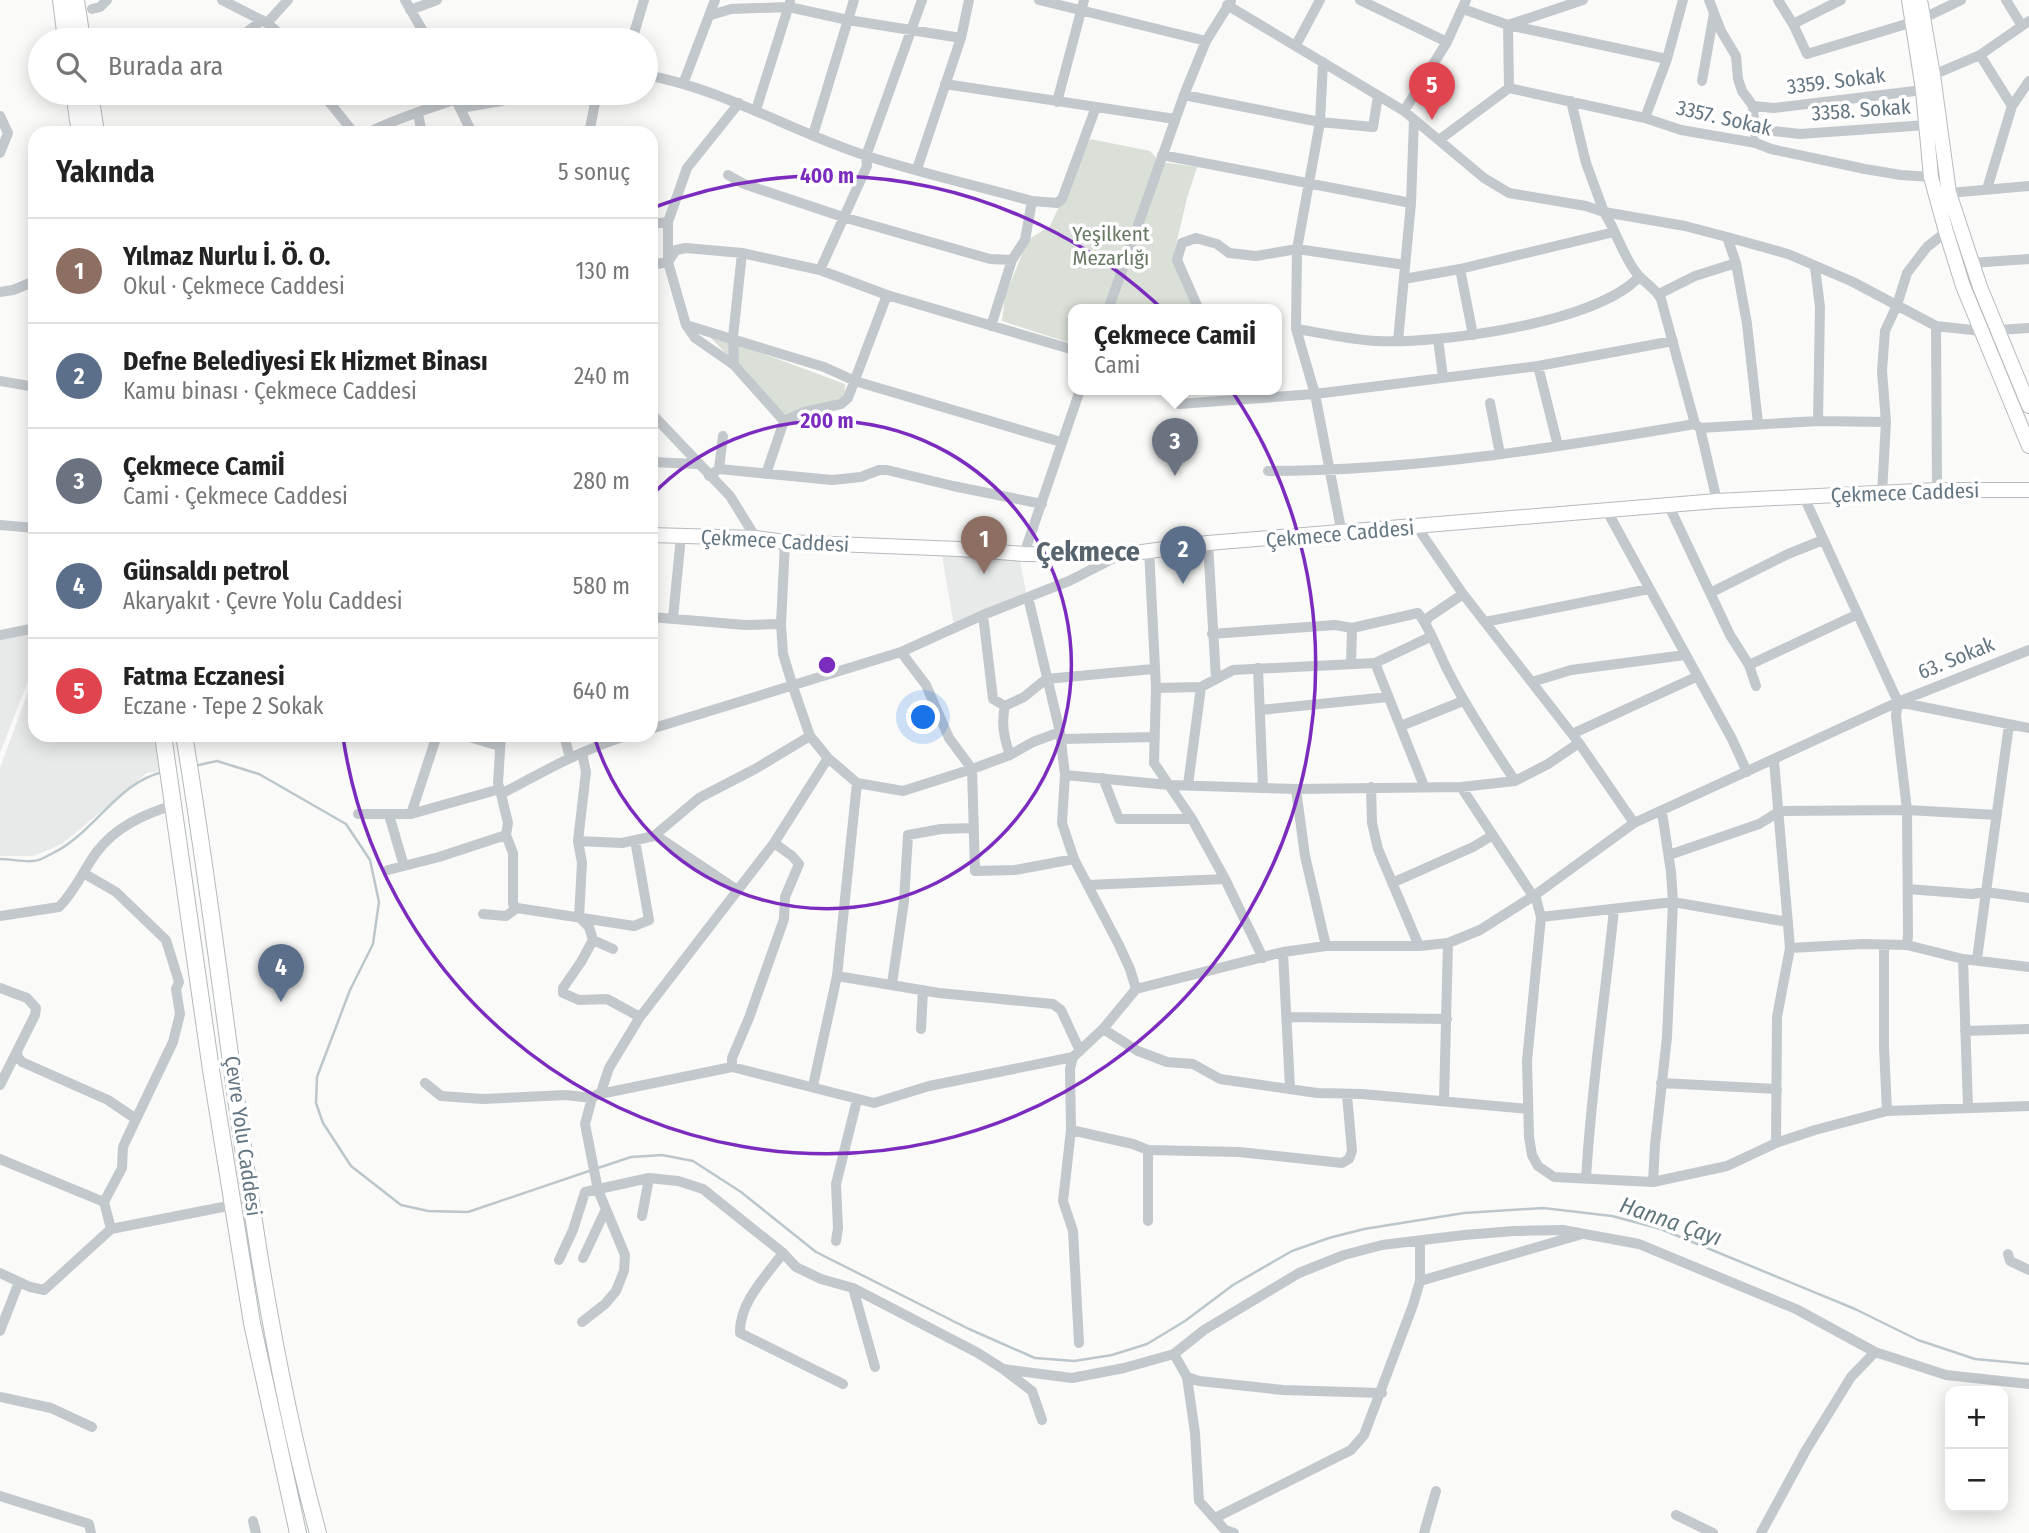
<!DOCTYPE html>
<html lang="tr">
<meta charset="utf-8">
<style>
:root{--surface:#fff;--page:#f2f2f2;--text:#222;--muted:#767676;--line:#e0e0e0;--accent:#1a73e8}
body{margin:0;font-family:"Fira Sans Condensed",sans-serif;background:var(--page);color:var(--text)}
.controls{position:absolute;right:21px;bottom:21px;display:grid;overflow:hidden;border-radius:14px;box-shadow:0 4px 18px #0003}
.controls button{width:63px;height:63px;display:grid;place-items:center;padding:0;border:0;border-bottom:2px solid var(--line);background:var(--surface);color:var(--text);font:35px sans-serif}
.you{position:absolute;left:924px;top:718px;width:24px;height:24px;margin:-18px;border:5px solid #fff;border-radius:50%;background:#1a73e8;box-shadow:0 0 0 10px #1a73e833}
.badge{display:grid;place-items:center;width:46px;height:46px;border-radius:50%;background:var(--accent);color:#fff;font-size:23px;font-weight:700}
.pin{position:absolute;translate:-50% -58px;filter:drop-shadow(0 2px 4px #0008)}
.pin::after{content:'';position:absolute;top:37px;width:24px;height:21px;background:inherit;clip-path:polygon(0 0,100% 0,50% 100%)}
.popup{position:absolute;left:1068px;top:304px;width:214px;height:91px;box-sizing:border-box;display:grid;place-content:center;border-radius:14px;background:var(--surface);filter:drop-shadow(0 2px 5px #0005);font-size:23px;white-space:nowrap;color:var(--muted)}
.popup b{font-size:26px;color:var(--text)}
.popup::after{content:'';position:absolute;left:50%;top:100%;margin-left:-14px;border:14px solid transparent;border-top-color:var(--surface)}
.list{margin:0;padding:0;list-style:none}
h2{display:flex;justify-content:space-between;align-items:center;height:91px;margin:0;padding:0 28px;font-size:30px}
h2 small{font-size:23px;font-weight:400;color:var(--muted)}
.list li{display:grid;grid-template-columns:46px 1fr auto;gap:21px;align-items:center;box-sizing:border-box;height:105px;padding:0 28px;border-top:2px solid var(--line)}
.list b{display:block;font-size:26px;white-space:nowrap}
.list p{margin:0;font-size:23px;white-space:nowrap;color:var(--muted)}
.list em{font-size:23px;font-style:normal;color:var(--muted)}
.icon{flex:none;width:38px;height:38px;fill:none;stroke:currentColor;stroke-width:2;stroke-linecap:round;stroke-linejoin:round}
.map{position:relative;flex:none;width:2029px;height:1533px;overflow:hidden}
.search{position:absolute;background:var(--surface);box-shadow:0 4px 18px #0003;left:28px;top:28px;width:630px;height:77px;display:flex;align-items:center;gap:18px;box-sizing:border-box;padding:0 24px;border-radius:38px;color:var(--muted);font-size:26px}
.panel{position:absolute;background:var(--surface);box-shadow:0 4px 18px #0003;left:28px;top:126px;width:630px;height:616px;border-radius:21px}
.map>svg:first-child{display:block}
</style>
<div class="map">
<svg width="2029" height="1533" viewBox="0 0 2029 1533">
<rect width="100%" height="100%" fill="#fafaf8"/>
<path fill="#e8e9e9" d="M941 550 1019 555 1026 592 954 626Z
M35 629V663L0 753V635Z
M35 673V735H161L166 770 147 773 62 844 34 856H0V768Z"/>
<path fill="#dadfd7" d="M1090 139 1150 151 1162 164 1168 163 1197 167 1187 198 1173 258 1194 310H1074L1073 344 1002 321 1005 296 1028 240 1050 226Z
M713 335 845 384V396L837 402 786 417 711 338Z"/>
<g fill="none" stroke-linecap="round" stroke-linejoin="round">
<path stroke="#bbc7cb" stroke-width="2.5" d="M194 766 217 761 259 774 346 824 370 860 379 902 373 944 350 990 317 1077 316 1103 323 1123 351 1166 401 1205 428 1211 468 1212 592 1170
M0 859C11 859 23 862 33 861 40 861 47 856 53 853 94 833 118 782 163 772
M598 1168 631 1157 662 1155 693 1161 741 1192 816 1252 969 1329 1035 1358 1074 1361 1112 1355 1147 1344 1185 1321 1233 1285 1292 1251 1329 1238 1364 1229 1464 1213 1543 1208 1612 1216 1661 1229 1855 1309 1918 1340 1975 1359 2029 1364"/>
<defs>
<path id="major" d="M1909 0 1923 90 1931 177 1945 228 1963 286 2029 446
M1920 0 1933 75 1949 193 1980 287 2029 406
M651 535 756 538 785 542 959 549 1024 554 1120 555 1208 543 1717 501 1937 490H2029"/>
<path id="highway" d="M61 0 66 40
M76 0 82 40
M74 93 80 133
M90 93 96 133
M163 735 211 1070 252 1323 298 1533
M184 735C229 1001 247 1273 318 1533"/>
</defs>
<use href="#major" stroke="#b5babe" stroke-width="16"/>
<use href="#highway" stroke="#b4b9bd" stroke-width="18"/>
<path stroke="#c3c8cc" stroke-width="10" d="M222 0 267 23 287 40
M405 0 428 40
M1039 0 1206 41
M1360 0 1447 42
M1709 0 1721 31 1736 56 1738 79 1742 91 1753 106 1755 134
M1778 0 1793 24 1807 54 1913 22
M2006 0 2022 26
M1227 5 1404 111 1484 178 1509 193 1586 206 1604 212C1616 231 1622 253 1635 271 1642 282 1655 287 1661 299L1695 424 1700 428 1717 501
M92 9 100 7 107 0
M1463 9 1508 25 1667 59
M410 10 437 0
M711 15 731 9 789 7 848 20 961 38
M1922 19 1961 0
M267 23 288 0
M1793 24 1841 0
M237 40 262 20
M632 40 644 0
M1296 45 1320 0
M1980 55 2012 106
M1323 62 1320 122 1297 249 1296 329 1315 394 1342 534
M646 75C724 89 792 132 867 156 921 173 977 186 1032 201L1057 203 1062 199 1096 107
M1933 75 1980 55 2029 21
M1702 81 1714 13
M683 84 715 0
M945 84 1175 119
M1509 88 1645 118 1681 130 1756 143 1771 149 1865 169 1901 175 1931 177
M322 93 354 133
M1184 95 1320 122 1373 127 1378 96
M1571 101 1586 163 1604 212 1685 226 1727 237
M457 102 472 133
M1057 102 1084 0
M739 103 687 168 668 222V262L686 325 695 338 734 365 784 421
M1753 106 1774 108 1923 90
M460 108 501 101 536 93
M756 110 790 2
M1404 111 1447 42 1466 0
M418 114 422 133
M0 116 8 133 0 153
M1645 118 1667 59 1683 0
M1755 129 1800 134 1927 125
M368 133C396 118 426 110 456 99
M589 133 597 93
M813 135 854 0
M1439 140 1509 88 1508 25 1583 0
M1162 155 1411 203
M917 169 961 38 969 0
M728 175 744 184 843 217 990 259 1012 260 1025 240 1032 201
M1987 189 2012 106 2029 81
M1949 193 2029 186
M651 224 668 222
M1736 263 1747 324 1758 423
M1971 263 2029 259
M651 265 668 262 676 250 686 248 742 253
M1815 267 1820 307 1818 421
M1460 269 1473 335
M820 270 867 166 866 156 922 0
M1404 279 1460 269 1614 232
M0 292 13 290 35 281
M1659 294 1695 276 1736 263 1727 237 1788 254 1853 282 1936 326 1981 331
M1108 310 1184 95 1206 41 1231 1
M1199 310 1177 260 1182 243 1196 238 1217 244 1229 253 1256 256 1297 249 1405 265
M686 325 824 367 855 381 1061 442
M991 326 1012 260
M1936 326 1937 490
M1296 329C1323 333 1350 340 1377 341 1439 344 1596 323 1639 277
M1998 330 2029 328
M1438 339 1443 377
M1398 341 1411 203 1414 120
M734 365 733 337 742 253 820 270 887 295 1074 350
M1538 366 1558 446
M0 381 35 387
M1490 403 1500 454
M1179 404 1315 394 1538 366 1673 341
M651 413 730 496 756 538
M1700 428 1818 421 1886 422
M651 462 697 464
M719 469 723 436
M1268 471C1411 471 1554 448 1695 424
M766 474 784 421 804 412 841 404 848 398 887 295
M709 476 719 469 832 480 861 477 879 470H887L953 486 1042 504
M1882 493 1886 422 1882 371 1885 331 1897 305 1907 273 1927 247 1946 232
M1669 506 1730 635 1749 665 1756 686
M1607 511 1732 739 1747 772
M0 525 35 528
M1417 527 1463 594 1579 743 1634 823
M785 542 781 624 783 654 793 687 810 736 828 758 857 783 903 791 972 769 1010 755 1033 742 1060 732
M1208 543 1216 679
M1149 549 1156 688 1154 763 1192 819 1225 879 1263 958
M1024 554 1080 390
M1710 593 1788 554 1823 540
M1028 597 1060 732 1065 775 1062 823 1074 859 1119 945 1130 969 1136 989
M983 615 993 699 1005 706C1001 723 1004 738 1010 755
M651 617 745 625 781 624
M673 618 681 536
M1426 622 1429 617 1463 594
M1485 622 1649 589
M1212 634 1335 625 1352 628 1418 613C1430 627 1440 657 1450 675 1469 712 1492 746 1515 781
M0 635 35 628
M901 652 926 685 949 738 972 769 975 871 1015 870 1074 859
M1375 663 1424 786
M1351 664 1352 628
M1749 665 1858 614
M1258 668 1263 788
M1532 682 1571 670 1685 655
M1156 688 1201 687 1233 670 1375 663 1430 637
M1898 702 2029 728
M1005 706 1024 697 1046 679 1153 669
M1261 710 1388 697
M1401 726 1463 701
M651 729 901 652 983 615 1069 581 1118 556
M1572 734 1696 677
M463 735 499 746
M501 735 498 783 501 794
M564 735 570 758
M630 735C584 748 543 772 501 794L508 823 506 835 513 853V904L517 908 634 926 649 920 635 840
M1061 739 1155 737
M828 758 774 843 640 1017 609 1068 601 1092 605 1093 732 1067 874 1103 929 1086 1073 1057 1103 1029 1136 989 1283 952 1326 946H1419L1448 943 1480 930 1535 895 1634 823 1898 702 2029 650
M1774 761 1790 948 1777 1017 1776 1143
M1065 775 1169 785 1296 789 1461 787 1515 781 1548 764 1579 743
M1103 778 1119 819H1192
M1188 785 1201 687
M1371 787 1372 823 1378 849 1419 946
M1461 787 1533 896
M1296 789 1305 856 1326 946
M358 814H411L500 789
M411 814 437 735
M389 815 404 866
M655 835 737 890
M578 841 586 772 582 753
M1669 855 1759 824 1780 811 1907 810 1997 815
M388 870 439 857 506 835
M85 874 116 892 166 940 179 982 176 989 180 1014 173 1042 128 1136 123 1147 122 1168 104 1202 111 1229
M1392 883 1473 847 1493 835
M1088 885 1225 879
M1908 889 1972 894 1986 892 2009 725
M1535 895 1541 917 1527 1061 1529 1137 1532 1155 1538 1166 1554 1177 1653 1182 1727 1166 1776 1143 1815 1130 1887 1111 2029 1106
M483 914 506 916 517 908
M0 916 59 907C75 891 83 871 96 853 115 827 144 814 174 805
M1541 917 1673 902 1788 922
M593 940 581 962 563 988V993L579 1000 607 999 640 1017
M1907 945 1963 959 2029 967
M1884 946V1047L1887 1111
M1790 948 1863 944 1907 945 1908 936 1907 810 1896 716 1898 702 1804 497
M613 949 593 940 589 927 579 917 582 863 578 841 622 843 654 836 699 798 755 769 810 736
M1283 952 1290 1088
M1963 959 1968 1107
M1977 959 1986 892 2029 898
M837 976 939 993 1053 1004 1061 1010 1080 1051
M892 984 904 901 908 835 941 829 974 828
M0 988 27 998 36 1008 35 1015 17 1051 18 1057 22 1062 108 1100 136 1119
M1287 1017 1447 1019
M921 1029 923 990
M1103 1029 1138 1051 1167 1062 1193 1064 1220 1079 1317 1093 1362 1094 1528 1109
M1965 1031 2029 1029
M1073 1057 1070 1069 1071 1130 1063 1201 1073 1231 1079 1343
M732 1067V1058L749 1018 784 919 785 897 799 864 792 856 774 843
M425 1083 441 1096 483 1099 566 1095 592 1098 598 1094
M1661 1083 1777 1089
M0 1085 17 1051
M813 1086 837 976 857 783
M1444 1101 1448 943
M1071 1130 1133 1144 1148 1150 1239 1152 1342 1163 1349 1159 1352 1151 1347 1095
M1148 1150V1221
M0 1159 104 1202
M1586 1179C1591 1089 1605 999 1614 909
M1653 1182 1655 1145 1667 1037 1673 902 1671 872 1662 812
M642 1216 649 1178
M836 1241 838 1228 836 1184 857 1100
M783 1253C766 1276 739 1303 740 1333L843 1384
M2008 1254 2010 1261 2029 1270
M583 1258 606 1209
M559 1260 573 1230 585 1192 649 1178 678 1181 703 1189 783 1253 796 1267 821 1279 853 1288 875 1367
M0 1273 30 1287 44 1290 111 1229 233 1205
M1420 1281 1579 1235
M853 1288 978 1353 1003 1369 1032 1391 1042 1420
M582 1322 605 1304 616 1291 624 1271 625 1255 598 1190 585 1124 592 1098
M0 1331 19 1282
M1174 1354 1204 1330 1299 1273 1344 1255 1382 1245 1464 1235 1514 1231 1563 1230 1639 1244 1796 1309 1875 1352 1946 1375 2029 1384
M1003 1369 1072 1378 1124 1368 1174 1354 1187 1377 1195 1433 1199 1501 1225 1530 1234 1533
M1187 1377 1199 1381 1283 1390 1382 1393
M0 1397 51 1408 92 1427
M0 1496 83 1522 89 1524 91 1533
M1676 1515 1713 1533
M1215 1518 1351 1450 1364 1435 1413 1305 1420 1281V1241
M253 1521 256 1533
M1424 1533 1436 1491
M1761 1533 1806 1450 1851 1377 1875 1352"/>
<use href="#major" stroke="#fff" stroke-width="14"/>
<use href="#highway" stroke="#fff" stroke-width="16"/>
</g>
<g fill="none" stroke="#7b2cbf" stroke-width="3.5">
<path d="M651 496A244 244 0 1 1 594 736"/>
<path d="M652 208A489 489 0 1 1 343 737"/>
</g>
<g text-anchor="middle" stroke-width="7" stroke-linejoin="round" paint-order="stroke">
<g font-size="21" fill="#657683" stroke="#fff">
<text transform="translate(1836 81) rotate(-7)" y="7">3359. Sokak</text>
<text transform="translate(1861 110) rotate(-4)" y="7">3358. Sokak</text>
<text transform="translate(1724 118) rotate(13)" y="7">3357. Sokak</text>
<text transform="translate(1905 493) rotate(-2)" y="7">Çekmece Caddesi</text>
<text transform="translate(1340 534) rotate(-5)" y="7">Çekmece Caddesi</text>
<text transform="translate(775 541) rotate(3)" y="7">Çekmece Caddesi</text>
<text transform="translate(1956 658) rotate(-22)" y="7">63. Sokak</text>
<text transform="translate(243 1136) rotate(82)" y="7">Çevre Yolu Caddesi</text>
</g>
<g font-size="21" fill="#687a64" stroke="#fff">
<text x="1111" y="241">Yeşilkent<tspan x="1111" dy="24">Mezarlığı</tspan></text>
</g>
<g font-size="23" font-style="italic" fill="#60757c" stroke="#fff">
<text transform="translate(1671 1221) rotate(19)" y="8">Hanna Çayı</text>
</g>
<g font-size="28" font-weight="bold" fill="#57646e" stroke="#fff">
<text x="1088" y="561">Çekmece</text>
</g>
</g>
<circle cx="827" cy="665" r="10" fill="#7b2cbf" stroke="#fff" stroke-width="3.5"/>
<g font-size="21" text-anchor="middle" font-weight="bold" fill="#7b2cbf" stroke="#fff" stroke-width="7" stroke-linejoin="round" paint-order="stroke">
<text x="827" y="183">400 m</text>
<text x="827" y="428">200 m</text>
</g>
</svg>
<div class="controls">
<button>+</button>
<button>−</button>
</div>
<div class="you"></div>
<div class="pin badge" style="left:984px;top:574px;background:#8d6e63">1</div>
<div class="pin badge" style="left:1183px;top:584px;background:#5c6f8a">2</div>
<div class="pin badge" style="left:1175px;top:476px;background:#6b7280">3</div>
<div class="popup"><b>Çekmece Camiİ</b>Cami</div>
<div class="pin badge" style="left:281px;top:1002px;background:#5c6f8a">4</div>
<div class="pin badge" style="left:1432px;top:120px;background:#e0444e">5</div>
<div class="search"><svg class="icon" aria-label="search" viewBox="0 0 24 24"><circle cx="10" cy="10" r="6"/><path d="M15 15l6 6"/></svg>Burada ara</div>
<section class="panel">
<h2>Yakında<small>5 sonuç</small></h2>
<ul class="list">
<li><span class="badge" style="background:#8d6e63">1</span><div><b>Yılmaz Nurlu İ. Ö. O.</b><p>Okul · Çekmece Caddesi</p></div><em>130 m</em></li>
<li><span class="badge" style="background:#5c6f8a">2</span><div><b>Defne Belediyesi Ek Hizmet Binası</b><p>Kamu binası · Çekmece Caddesi</p></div><em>240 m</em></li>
<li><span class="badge" style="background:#6b7280">3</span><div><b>Çekmece Camiİ</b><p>Cami · Çekmece Caddesi</p></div><em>280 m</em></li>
<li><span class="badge" style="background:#5c6f8a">4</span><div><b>Günsaldı petrol</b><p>Akaryakıt · Çevre Yolu Caddesi</p></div><em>580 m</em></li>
<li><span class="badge" style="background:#e0444e">5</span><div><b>Fatma Eczanesi</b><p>Eczane · Tepe 2 Sokak</p></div><em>640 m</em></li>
</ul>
</section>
</div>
